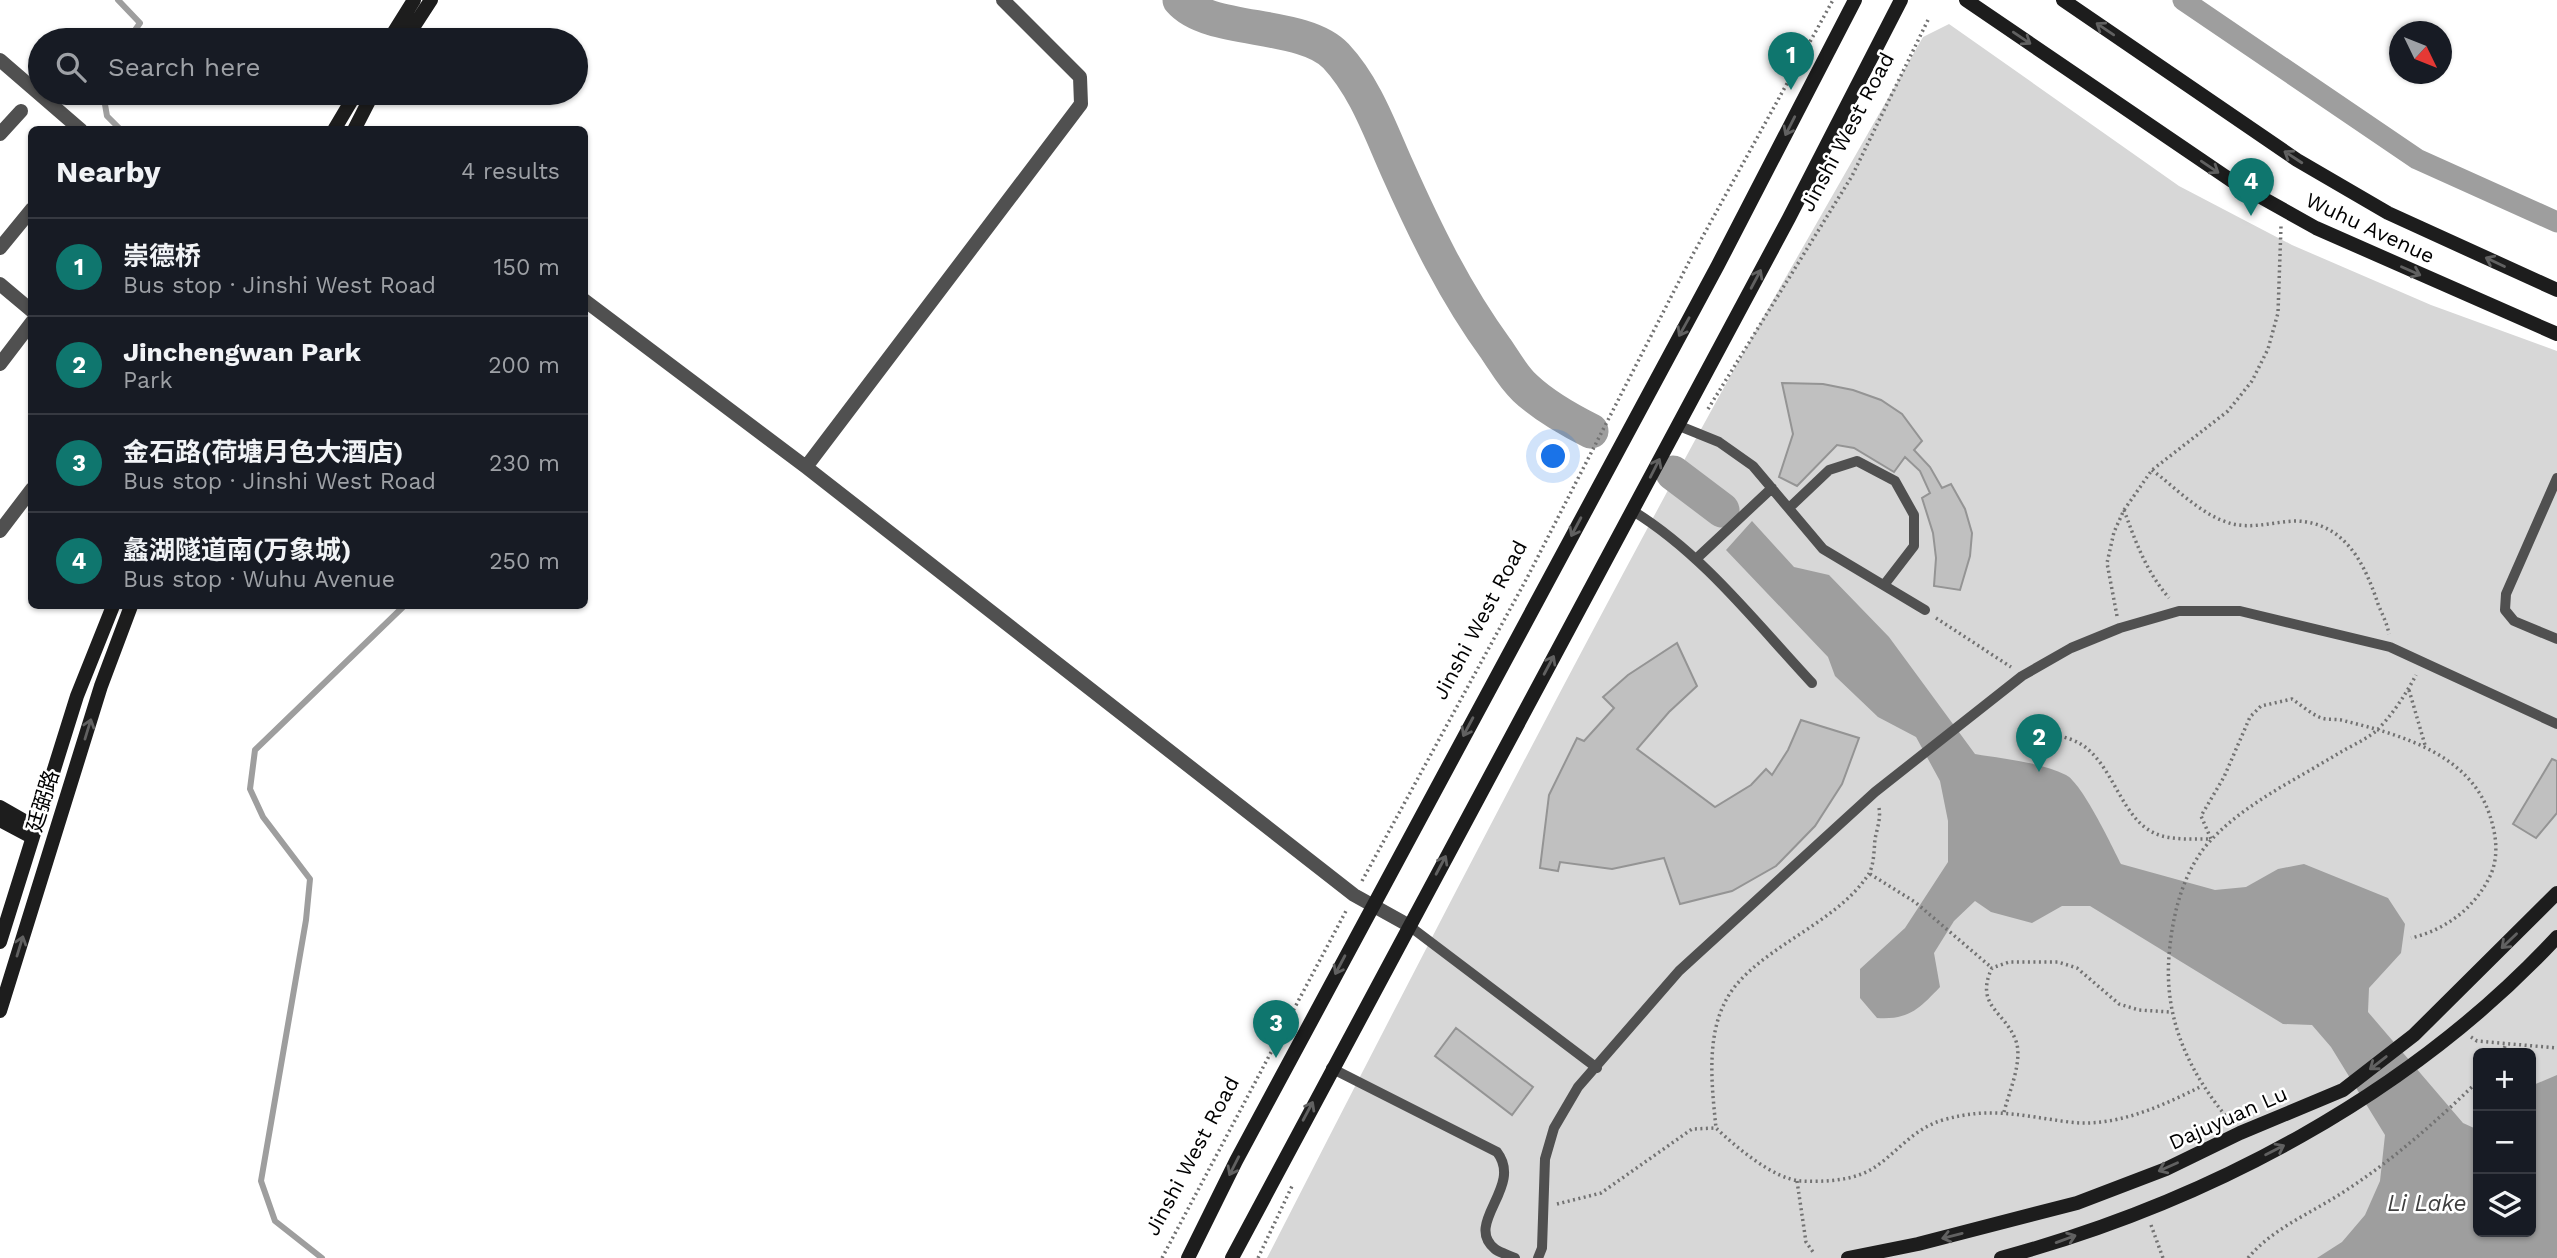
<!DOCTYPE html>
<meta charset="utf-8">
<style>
:root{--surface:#171b24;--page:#242831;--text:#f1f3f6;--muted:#9ea1a6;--line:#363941;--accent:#0f766e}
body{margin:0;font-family:"Work Sans","Noto Sans SC",sans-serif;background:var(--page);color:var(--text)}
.controls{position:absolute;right:21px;bottom:21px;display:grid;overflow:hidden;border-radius:10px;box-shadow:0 2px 5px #0004}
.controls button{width:63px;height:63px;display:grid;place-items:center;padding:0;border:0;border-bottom:2px solid var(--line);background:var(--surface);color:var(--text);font:35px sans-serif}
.compass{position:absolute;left:2389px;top:21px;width:63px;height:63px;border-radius:50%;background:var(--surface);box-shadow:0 2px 5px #0004;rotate:133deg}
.you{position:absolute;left:1554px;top:457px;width:24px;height:24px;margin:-18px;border:5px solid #fff;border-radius:50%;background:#1a73e8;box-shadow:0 0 0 10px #1a73e833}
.badge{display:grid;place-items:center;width:46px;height:46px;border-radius:50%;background:var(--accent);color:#fff;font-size:23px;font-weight:700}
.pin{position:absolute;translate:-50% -58px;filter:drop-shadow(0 2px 4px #0008)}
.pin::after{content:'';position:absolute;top:37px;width:24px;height:21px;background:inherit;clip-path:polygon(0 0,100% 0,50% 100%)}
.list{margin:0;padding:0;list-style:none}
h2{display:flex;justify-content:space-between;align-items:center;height:91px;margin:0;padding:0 28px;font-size:30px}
h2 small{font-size:23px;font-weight:400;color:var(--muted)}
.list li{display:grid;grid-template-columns:46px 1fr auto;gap:21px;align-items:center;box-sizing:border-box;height:98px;padding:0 28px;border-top:2px solid var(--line)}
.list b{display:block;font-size:26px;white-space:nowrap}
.list p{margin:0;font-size:23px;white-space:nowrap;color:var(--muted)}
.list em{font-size:23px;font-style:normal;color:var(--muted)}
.icon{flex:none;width:38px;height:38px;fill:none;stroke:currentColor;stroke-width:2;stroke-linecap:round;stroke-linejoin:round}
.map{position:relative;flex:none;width:2557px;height:1258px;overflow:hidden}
.search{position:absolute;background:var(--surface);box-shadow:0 2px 5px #0004;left:28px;top:28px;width:560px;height:77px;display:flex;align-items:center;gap:18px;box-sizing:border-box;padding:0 24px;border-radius:38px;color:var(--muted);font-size:26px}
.panel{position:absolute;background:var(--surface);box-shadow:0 2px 5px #0004;left:28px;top:126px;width:560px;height:483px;border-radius:10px}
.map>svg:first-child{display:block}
</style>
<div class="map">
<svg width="2557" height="1258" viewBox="0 0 2557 1258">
<rect width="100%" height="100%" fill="#fff"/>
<path fill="#d7d7d7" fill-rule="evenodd" d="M1949 24 2179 186 2292 245 2431 305 2557 351V1258H1267C1398 1002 1530 746 1667 492 1749 339 1837 188 1923 37ZM2478 1053H2531V1232H2478Z"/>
<path fill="#9e9e9e" d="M1752 521 1794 567 1829 575 1889 637 1975 754C2004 759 2040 762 2066 775 2082 783 2112 846 2121 864L2215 890 2246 887 2278 869 2304 864 2388 898 2405 924 2401 953 2369 988 2368 1012 2463 1123 2474 1128 2478 1125V1232H2531V1086L2557 1075V1258H2317L2342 1242 2365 1215 2380 1181 2385 1135 2331 1047 2312 1025 2283 1024 2090 906H2062L2032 923 1991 912 1975 901 1954 921 1934 953 1940 987C1919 1009 1909 1020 1877 1018L1860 998V969L1905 928 1948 862V821L1940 781 1916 737 1878 717 1835 676 1828 657 1726 550Z"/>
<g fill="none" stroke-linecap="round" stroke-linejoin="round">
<path stroke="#9e9e9e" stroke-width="6" d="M118 0 140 23 128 40
M103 93 107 116 121 130
M322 1258 275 1221 261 1181 306 920 310 879 263 817 250 789 255 750 404 606"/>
<path stroke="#9e9e9e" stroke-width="21" d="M2183 0 2417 159 2557 222"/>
<path stroke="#9e9e9e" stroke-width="35" d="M1180 0C1209 34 1303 21 1336 56 1365 87 1380 130 1397 168 1425 231 1455 293 1496 349 1505 362 1513 377 1525 388 1544 406 1567 419 1591 431
M1673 473 1722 510"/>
</g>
<path fill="#c0c0c0" stroke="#949494" stroke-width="2" d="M1782 383 1823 384 1853 390 1881 400 1902 414 1922 441 1914 450 1930 467 1942 488 1951 484 1965 509 1972 533 1970 556 1960 590 1934 586 1936 558 1933 533 1922 498 1930 493 1920 471 1905 457 1894 472 1854 448 1837 445 1797 486 1779 477 1793 434Z
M1677 643 1697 686 1669 712 1637 749 1715 807 1751 785 1766 769 1772 775 1788 750 1801 720 1859 738 1842 784 1815 826 1776 866 1732 891 1680 904 1664 858 1612 869 1560 862 1558 871 1540 868 1549 795 1577 738 1584 741 1614 708 1603 697 1628 675Z
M2552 759 2557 761V813L2536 838 2513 824Z
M1456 1028 1533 1087 1512 1115 1435 1056Z"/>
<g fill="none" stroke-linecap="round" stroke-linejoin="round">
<path stroke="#727272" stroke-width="3.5" stroke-dasharray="2 3.5" stroke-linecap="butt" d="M1708 409 1852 176 1928 20
M2152 470C2175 487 2203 517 2233 524 2255 529 2276 521 2297 521 2345 523 2365 564 2378 604 2382 614 2387 623 2389 634
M2124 510C2136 543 2146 571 2169 598
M2117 616 2107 563 2114 532 2124 510 2152 470 2228 411 2252 381 2268 349 2278 313 2281 226
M1936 618 2011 667
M2409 690 2425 745
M2038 730C2051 734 2068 737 2079 743 2116 764 2120 824 2162 836 2178 840 2195 839 2211 839L2201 816 2224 777 2250 717 2261 706 2292 699C2301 705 2310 713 2319 717 2327 721 2337 718 2345 721 2402 735 2471 755 2490 816 2496 834 2499 855 2491 874 2476 907 2446 930 2411 938
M1879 808C1881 818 1877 829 1875 839 1874 850 1874 867 1868 875 1835 926 1751 950 1725 1002 1706 1039 1712 1088 1716 1128 1735 1146 1773 1179 1801 1181 1826 1182 1857 1181 1878 1165 1900 1149 1915 1128 1943 1120 1991 1106 2022 1116 2069 1122 2115 1128 2162 1106 2202 1086
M1870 874 1915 902 1992 968
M1362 881 1527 578 1692 256 1833 0
M2471 1037 2477 1041 2557 1048
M2502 1053 2506 1044
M2004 1112C2009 1092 2023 1061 2016 1041 2005 1011 1974 1006 1992 968L2009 962H2058L2077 968 2119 1004 2139 1010 2170 1012
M2229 1120C2189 1072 2164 1020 2169 956 2172 916 2183 869 2212 839 2246 803 2297 779 2339 753 2351 746 2365 740 2376 731 2391 717 2406 694 2416 675
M1797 1181 1806 1242 1813 1252
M1557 1204 1601 1193 1692 1129 1716 1128
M2151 1225 2163 1258
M1162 1258 1347 909
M1258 1258 1293 1184
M2248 1258C2274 1227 2312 1213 2345 1191 2393 1160 2438 1120 2478 1081"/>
<path stroke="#505050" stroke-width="10" d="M1677 425 1719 442 1753 466 1823 549 1925 610
M2557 478 2506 594 2505 610 2514 621 2557 639
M1789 508 1829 470 1857 461 1895 481 1914 515V546L1884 585
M1633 511C1703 554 1756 623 1812 683
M1696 559 1772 488
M1408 925 1597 1068
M1331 1068 1497 1152C1524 1187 1463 1223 1495 1249 1500 1253 1509 1255 1515 1258
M1538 1258 1542 1248 1545 1159 1554 1128 1578 1087 1679 971 1875 792 2022 676 2071 648 2120 628 2179 611H2240L2390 647 2557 724"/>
<path stroke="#505050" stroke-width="14" d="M0 60 81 130
M0 134 21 111
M0 248 32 209
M0 284 32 311
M584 300 806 467 1354 895 1408 925
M0 364 32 322
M806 467 1081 104 1080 77 1003 0
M0 531 32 489"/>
<path stroke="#1d1d1d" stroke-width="14" d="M1966 0 2232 181 2316 228 2557 334
M2063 0 2297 160 2388 213 2557 290
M389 40 414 0
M405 40 431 0
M334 130 356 93
M354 130 373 93
M0 807 35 827
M0 820 32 837
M0 942 77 696 113 606
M0 1011 101 686 131 606
M1188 1258 1236 1161 1718 265 1855 0
M1232 1258 1789 218 1901 0
M1848 1258 1918 1244 2077 1203 2166 1169 2240 1133 2343 1090 2414 1035 2557 893
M2001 1258C2208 1202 2410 1095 2557 937"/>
</g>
<defs><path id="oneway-shaft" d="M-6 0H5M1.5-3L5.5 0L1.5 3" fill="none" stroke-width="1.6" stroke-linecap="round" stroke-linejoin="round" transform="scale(1.75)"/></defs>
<g stroke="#616161">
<use href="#oneway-shaft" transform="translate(2105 29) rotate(-146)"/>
<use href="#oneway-shaft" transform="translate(2022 38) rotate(34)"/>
<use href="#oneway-shaft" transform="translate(1790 126) rotate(117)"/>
<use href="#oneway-shaft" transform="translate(2293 157) rotate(-147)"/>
<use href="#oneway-shaft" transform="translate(2210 167) rotate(34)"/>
<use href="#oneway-shaft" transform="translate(2495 262) rotate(-155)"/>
<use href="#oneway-shaft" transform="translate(2411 271) rotate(24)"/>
<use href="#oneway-shaft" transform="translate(1756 279) rotate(-62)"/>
<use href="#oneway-shaft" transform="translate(1684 327) rotate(119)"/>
<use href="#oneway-shaft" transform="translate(1655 468) rotate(-63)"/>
<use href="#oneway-shaft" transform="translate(1576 527) rotate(118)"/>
<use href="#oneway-shaft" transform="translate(1549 665) rotate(-62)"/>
<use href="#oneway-shaft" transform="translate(1468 727) rotate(118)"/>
<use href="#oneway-shaft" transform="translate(88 729) rotate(-73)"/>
<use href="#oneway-shaft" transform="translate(1441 865) rotate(-62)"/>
<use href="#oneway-shaft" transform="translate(2509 941) rotate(136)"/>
<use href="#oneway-shaft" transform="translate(20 946) rotate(-73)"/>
<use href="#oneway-shaft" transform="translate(1340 965) rotate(118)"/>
<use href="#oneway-shaft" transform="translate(2378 1063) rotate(142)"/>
<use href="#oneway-shaft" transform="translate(1308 1111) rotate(-62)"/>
<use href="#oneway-shaft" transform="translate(2275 1150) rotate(-27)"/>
<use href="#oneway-shaft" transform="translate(1234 1166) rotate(117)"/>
<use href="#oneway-shaft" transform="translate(2168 1167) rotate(156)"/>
<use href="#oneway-shaft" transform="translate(1952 1236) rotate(166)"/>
<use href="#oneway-shaft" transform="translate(2066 1239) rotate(-20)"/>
</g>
<g text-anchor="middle" stroke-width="5" stroke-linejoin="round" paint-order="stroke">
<g font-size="21" fill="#000" stroke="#fff">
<text transform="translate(1847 132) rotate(-62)" y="7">Jinshi West Road</text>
<text transform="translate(2370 228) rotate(25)" y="7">Wuhu Avenue</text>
<text transform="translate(1480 620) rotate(-62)" y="7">Jinshi West Road</text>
<text transform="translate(43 801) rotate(-73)" y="7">廷弼路</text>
<text transform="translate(2228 1118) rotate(-24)" y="7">Dajuyuan Lu</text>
<text transform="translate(1192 1156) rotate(-62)" y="7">Jinshi West Road</text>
</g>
<g font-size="23" font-style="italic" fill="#3f3f3f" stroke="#fff">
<text x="2427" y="1211">Li Lake</text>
</g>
</g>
</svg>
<div class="controls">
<button>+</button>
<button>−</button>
<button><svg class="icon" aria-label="layers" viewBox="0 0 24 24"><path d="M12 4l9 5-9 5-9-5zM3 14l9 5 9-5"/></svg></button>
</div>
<svg class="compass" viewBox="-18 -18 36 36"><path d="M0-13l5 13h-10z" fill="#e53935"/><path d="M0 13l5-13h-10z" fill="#9ea1a6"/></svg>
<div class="you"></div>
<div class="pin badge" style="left:1791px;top:90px">1</div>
<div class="pin badge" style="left:2039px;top:772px">2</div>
<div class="pin badge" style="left:1276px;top:1058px">3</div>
<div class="pin badge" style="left:2251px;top:216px">4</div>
<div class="search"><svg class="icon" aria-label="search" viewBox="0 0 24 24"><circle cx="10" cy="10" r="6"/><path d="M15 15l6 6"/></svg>Search here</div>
<section class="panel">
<h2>Nearby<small>4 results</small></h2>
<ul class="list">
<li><span class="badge">1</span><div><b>崇德桥</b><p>Bus stop · Jinshi West Road</p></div><em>150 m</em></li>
<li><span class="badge">2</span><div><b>Jinchengwan Park</b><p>Park</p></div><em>200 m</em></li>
<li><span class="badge">3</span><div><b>金石路(荷塘月色大酒店)</b><p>Bus stop · Jinshi West Road</p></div><em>230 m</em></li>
<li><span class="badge">4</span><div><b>蠡湖隧道南(万象城)</b><p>Bus stop · Wuhu Avenue</p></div><em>250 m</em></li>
</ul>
</section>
</div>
